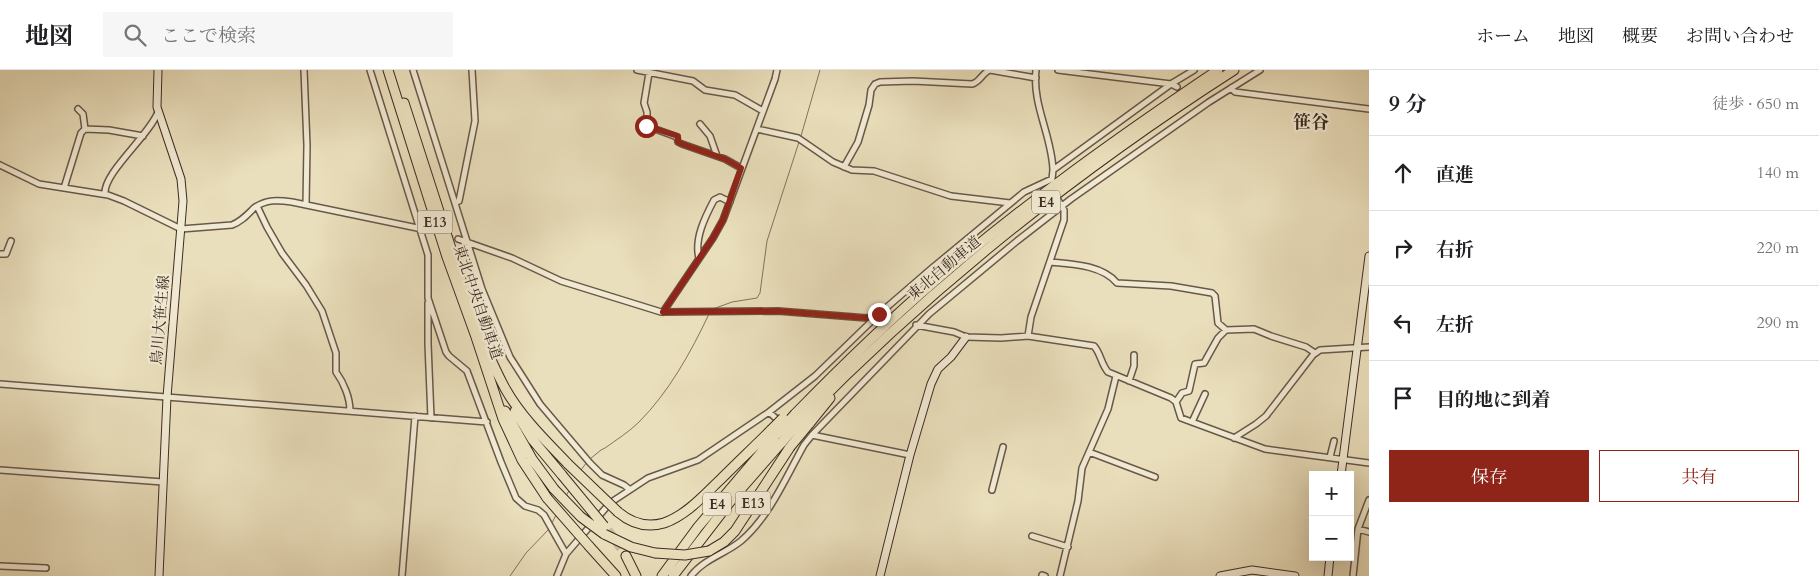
<!DOCTYPE html>
<html lang="ja">
<meta charset="utf-8">
<style>
:root{--surface:#fff;--page:#f6f6f6;--text:#202124;--muted:#757577;--line:#e0e0e0;--accent:#8f2418}
body{margin:0;font-family:Cardo,"Noto Serif JP",serif;background:var(--page);color:var(--text)}
.controls{position:absolute;right:15px;bottom:15px;display:grid;overflow:hidden;border-radius:0px;box-shadow:0 5px 20px #0002}
.controls button{width:45px;height:45px;display:grid;place-items:center;padding:0;border:0;border-bottom:1px solid var(--line);background:var(--surface);color:var(--text);font:25px sans-serif}
.stop{position:absolute;width:15px;height:15px;margin:-11px;border:4px solid #8f2418;border-radius:50%;background:#fff}
.stop.end{background:#8f2418;border-color:#fff;box-shadow:0 1px 5px #0008}
.list{margin:0;padding:0;list-style:none}
h2{display:flex;justify-content:space-between;align-items:center;height:65px;margin:0;padding:0 20px;font-size:21px}
h2 small{font-size:16px;font-weight:400;color:var(--muted)}
.list li{display:grid;grid-template-columns:32px 1fr auto;gap:15px;align-items:center;box-sizing:border-box;height:75px;padding:0 20px;border-top:1px solid var(--line)}
.list b{display:block;font-size:19px;white-space:nowrap}
.list em{font-size:16px;font-style:normal;color:var(--muted)}
.actions{display:flex;gap:10px;padding:15px 20px}
.actions a{flex:1;padding:11px 0;border:1px solid var(--accent);border-radius:0px;text-align:center;font-size:18px;color:var(--accent)}
.actions .main{background:var(--accent);color:#fff}
.icon{flex:none;width:28px;height:28px;fill:none;stroke:currentColor;stroke-width:2;stroke-linecap:round;stroke-linejoin:round}
.map{position:relative;flex:none;width:1369px;height:506px;overflow:hidden}
header{display:flex;align-items:center;gap:30px;box-sizing:border-box;height:70px;padding:0 25px;background:var(--surface);border-bottom:1px solid var(--line)}
header strong{font-size:24px}
nav{display:flex;gap:28px;margin-inline-start:auto;font-size:18px}
.search{width:350px;height:45px;background:var(--page);display:flex;align-items:center;gap:12px;box-sizing:border-box;padding:0 18px;border-radius:0px;color:var(--muted);font-size:19px}
main{display:flex}
aside{flex:1;background:var(--surface)}
.map>svg:first-child{display:block}
</style>
<header>
<strong>地図</strong>
<div class="search"><svg class="icon" aria-label="search" viewBox="0 0 24 24"><circle cx="10" cy="10" r="6"/><path d="M15 15l6 6"/></svg>ここで検索</div>
<nav><a>ホーム</a><a>地図</a><a>概要</a><a>お問い合わせ</a></nav>
</header>
<main>
<div class="map">
<svg width="1369" height="506" viewBox="0 0 1369 506">
<rect width="100%" height="100%" fill="#eadfbc"/>
<filter id="stains"><feTurbulence type="fractalNoise" baseFrequency=".004" numOctaves="4"/><feColorMatrix values="0 0 0 0 .2 0 0 0 0 .09 0 0 0 0 .02 0 0 0 .5 -.17"/></filter>
<radialGradient id="worn" r=".72"><stop offset=".6" stop-color="#630" stop-opacity="0"/><stop offset="1" stop-color="#630" stop-opacity=".3"/></radialGradient>
<g fill="none" stroke-linecap="round" stroke-linejoin="round">
<path stroke="#827260" stroke-width="1" d="M801 66 820 0
M713 239 732 232 757 228 760 223 767 171 799 72
M590 389 601 380 605 378C616 370 629 362 639 352 669 322 691 282 709 244
M581 400 587 392
M566 426 570 419
M552 453 556 445
M510 506 526 483 549 459"/>
<path stroke="#c8bb9d" stroke-width="5" stroke-dasharray="5 2.5" stroke-linecap="butt" d="M427 160 458 169"/>
<path stroke="#c8bb9d" stroke-width="9" stroke-dasharray="9 4.5" stroke-linecap="butt" d="M608 460 626 486"/>
<defs>
<path id="street" d="M304 0 307 75 306 135
M370 0 428 185V228L446 282 449 286 467 301 501 392 516 428 525 436 538 440 544 445 566 484 557 506
M413 0 482 219 510 287 540 334 590 393 602 405 624 415 629 419
M637 0 693 11 705 20 735 25 763 41
M1036 0C1032 35 1052 66 1053 100
M1058 0 1171 14 1177 17
M649 3 644 33 647 42V56L677 67 678 72 682 74 725 89 741 98
M1231 18 1235 22 1369 39
M78 39 83 44 85 59
M700 54 710 66 717 86
M757 59 798 68 833 92 852 100 874 101 951 126 1010 133
M0 95 39 114 108 125 124 131 181 159 232 155C242 151 247 145 254 138 266 129 279 130 292 132L427 160
M844 97 858 72 869 35 871 20 875 14 880 12 913 11 972 14C980 12 982 3 990 0L1036 8
M64 118 81 63 85 59 109 60 143 66
M105 124C103 103 149 66 158 42
M455 133 459 131 475 51 472 0
M257 136 267 157 282 183 306 215 322 241 336 283V302C344 313 350 328 350 341
M458 169 512 188 561 211 661 242 778 241 867 248 879 244 931 199 1024 122 1052 109 1053 100 1171 14 1194 0
M0 184H6L11 171
M699 188C694 169 705 147 714 130L720 127 730 132
M1050 192C1072 194 1102 195 1117 213L1171 216 1212 223 1215 226 1218 253 1226 260 1254 259 1271 266 1306 277 1315 283
M428 233V274L431 348
M663 242 713 168 723 150 775 9 777 0
M916 255 954 262 966 267 1001 268 1028 266 1094 276C1101 284 1101 294 1108 302L1171 328 1176 332 1181 348 1265 379 1369 393
M1028 266 1031 247 1064 150V140L1058 130
M1129 311 1134 296V285
M0 314 487 352
M1176 332 1182 323 1189 321 1195 294 1204 293 1218 268 1226 260
M769 342 781 353
M1192 352 1205 324
M812 365 910 385
M1234 368 1256 354 1266 346 1313 285 1320 280 1369 277
M1089 382 1155 407
M1330 387 1334 371
M0 400 163 412
M992 420 1003 377
M1358 459 1369 462
M1032 466 1068 477
M566 484 610 433 648 408 698 390 769 342 815 306 879 244H887
M0 496 46 498
M1042 505 1045 506
M402 506 415 346
M691 506C704 489 725 484 741 471 770 446 786 407 804 375L812 365 929 244 1017 171 1071 129 1209 32 1260 0
M1060 506 1078 431 1082 398 1108 339 1116 306
M1353 506 1358 459 1369 430"/>
<path id="secondary" d="M158 0 157 37 181 109 183 131 167 327 159 506
M1341 405 1369 186
M880 506 910 385 931 314 938 299 951 287 966 267
M1220 506 1252 500 1295 506
M1328 506 1330 487"/>
<path id="highway" d="M388 0 447 187 476 267 503 349 522 390 547 428
M404 33 466 225
M467 218 488 276
M482 270C490 287 497 304 506 320 522 348 546 371 568 394
M505 341 532 389 554 419
M515 341 532 369 562 405
M795 344C840 298 886 253 935 211 1024 134 1120 66 1218 0
M802 349C932 216 1078 100 1234 0
M809 354 830 328
M618 442C631 453 647 458 664 453 687 445 705 424 722 408 738 392 755 376 771 360
M604 464 631 477 655 483
M589 476 616 506
M709 481 724 472 735 461 790 377
M626 486 636 506
M662 506 698 457 776 365
M673 506 733 428 782 372"/>
</defs>
<use href="#street" stroke="#695849" stroke-width="8"/>
<use href="#secondary" stroke="#3e2b23" stroke-width="9"/>
<use href="#highway" stroke="#3e2b23" stroke-width="11"/>
<use href="#street" stroke="#f1ead3" stroke-width="5"/>
<use href="#secondary" stroke="#f1ead3" stroke-width="7"/>
<use href="#highway" stroke="#eadfbc" stroke-width="9"/>
<defs>
<path id="highway-bridge" d="M771 360 783 348
M776 365 795 344
M782 372 802 349
M790 377 809 354
M568 394 618 442
M562 405 604 456
M554 419 581 447 604 464
M547 428 589 476
M655 483 685 485 709 481"/>
</defs>
<use href="#highway-bridge" stroke="#3e2b23" stroke-width="11" stroke-linecap="butt"/>
<use href="#highway-bridge" stroke="#eadfbc" stroke-width="9"/>
</g>
<g fill="none" stroke-linecap="round" stroke-linejoin="round">
<path stroke="#8f2418" stroke-width="6" d="M646 56 678 66V72L682 74 725 89 741 98 723 150 713 168 663 242 778 241 867 248 879 244"/>
</g>
<g text-anchor="middle" stroke-width="4.5" stroke-linejoin="round" paint-order="stroke">
<g fill="#f1ead3" stroke="#746458" stroke-width="1">
<rect x="1032" y="120.5" width="28" height="23" rx="4"/>
<rect x="417.5" y="140.5" width="35" height="23" rx="4"/>
<rect x="735.5" y="421.5" width="35" height="23" rx="4"/>
<rect x="703" y="422.5" width="28" height="23" rx="4"/>
</g>
<g font-size="14" font-weight="bold" fill="#3e2b23">
<text x="1046" y="137">E4</text>
<text x="435" y="157">E13</text>
<text x="753" y="438">E13</text>
<text x="717" y="439">E4</text>
</g>
<g font-size="15" fill="#3e2b23" stroke="#f1ead3">
<text transform="translate(944 198) rotate(-40)" y="5">東北自動車道</text>
<text transform="translate(478 232) rotate(71)" y="5">東北中央自動車道</text>
<text transform="translate(160 250) rotate(-85)" y="5">鳥川大笹生線</text>
</g>
<g font-size="18" font-weight="bold" fill="#3e2b23" stroke="#f1ead3">
<text x="1311" y="58">笹谷</text>
</g>
</g>
<rect width="100%" height="100%" filter="url(#stains)"/>
<rect width="100%" height="100%" fill="url(#worn)"/>
</svg>
<div class="controls">
<button>+</button>
<button>−</button>
</div>
<div class="stop" style="left:646px;top:56px"></div>
<div class="stop end" style="left:879px;top:244px"></div>
</div>
<aside>
<h2>9 分<small>徒歩 · 650 m</small></h2>
<ul class="list">
<li><svg class="icon" aria-label="ahead" viewBox="0 0 24 24"><path d="M12 20V5M6 11l6-6 6 6"/></svg><div><b>直進</b></div><em>140 m</em></li>
<li><svg class="icon" aria-label="right" viewBox="0 0 24 24"><path d="M7 20v-9h11M14 6l5 5-5 5"/></svg><div><b>右折</b></div><em>220 m</em></li>
<li><svg class="icon" aria-label="left" viewBox="0 0 24 24"><path d="M17 20v-9H6M10 6l-5 5 5 5"/></svg><div><b>左折</b></div><em>290 m</em></li>
<li><svg class="icon" aria-label="arrive" viewBox="0 0 24 24"><path d="M6 21V4h12l-3 4 3 4H6"/></svg><div><b>目的地に到着</b></div></li>
</ul>
<div class="actions"><a class="main">保存</a><a>共有</a></div>
</aside>
</main>
